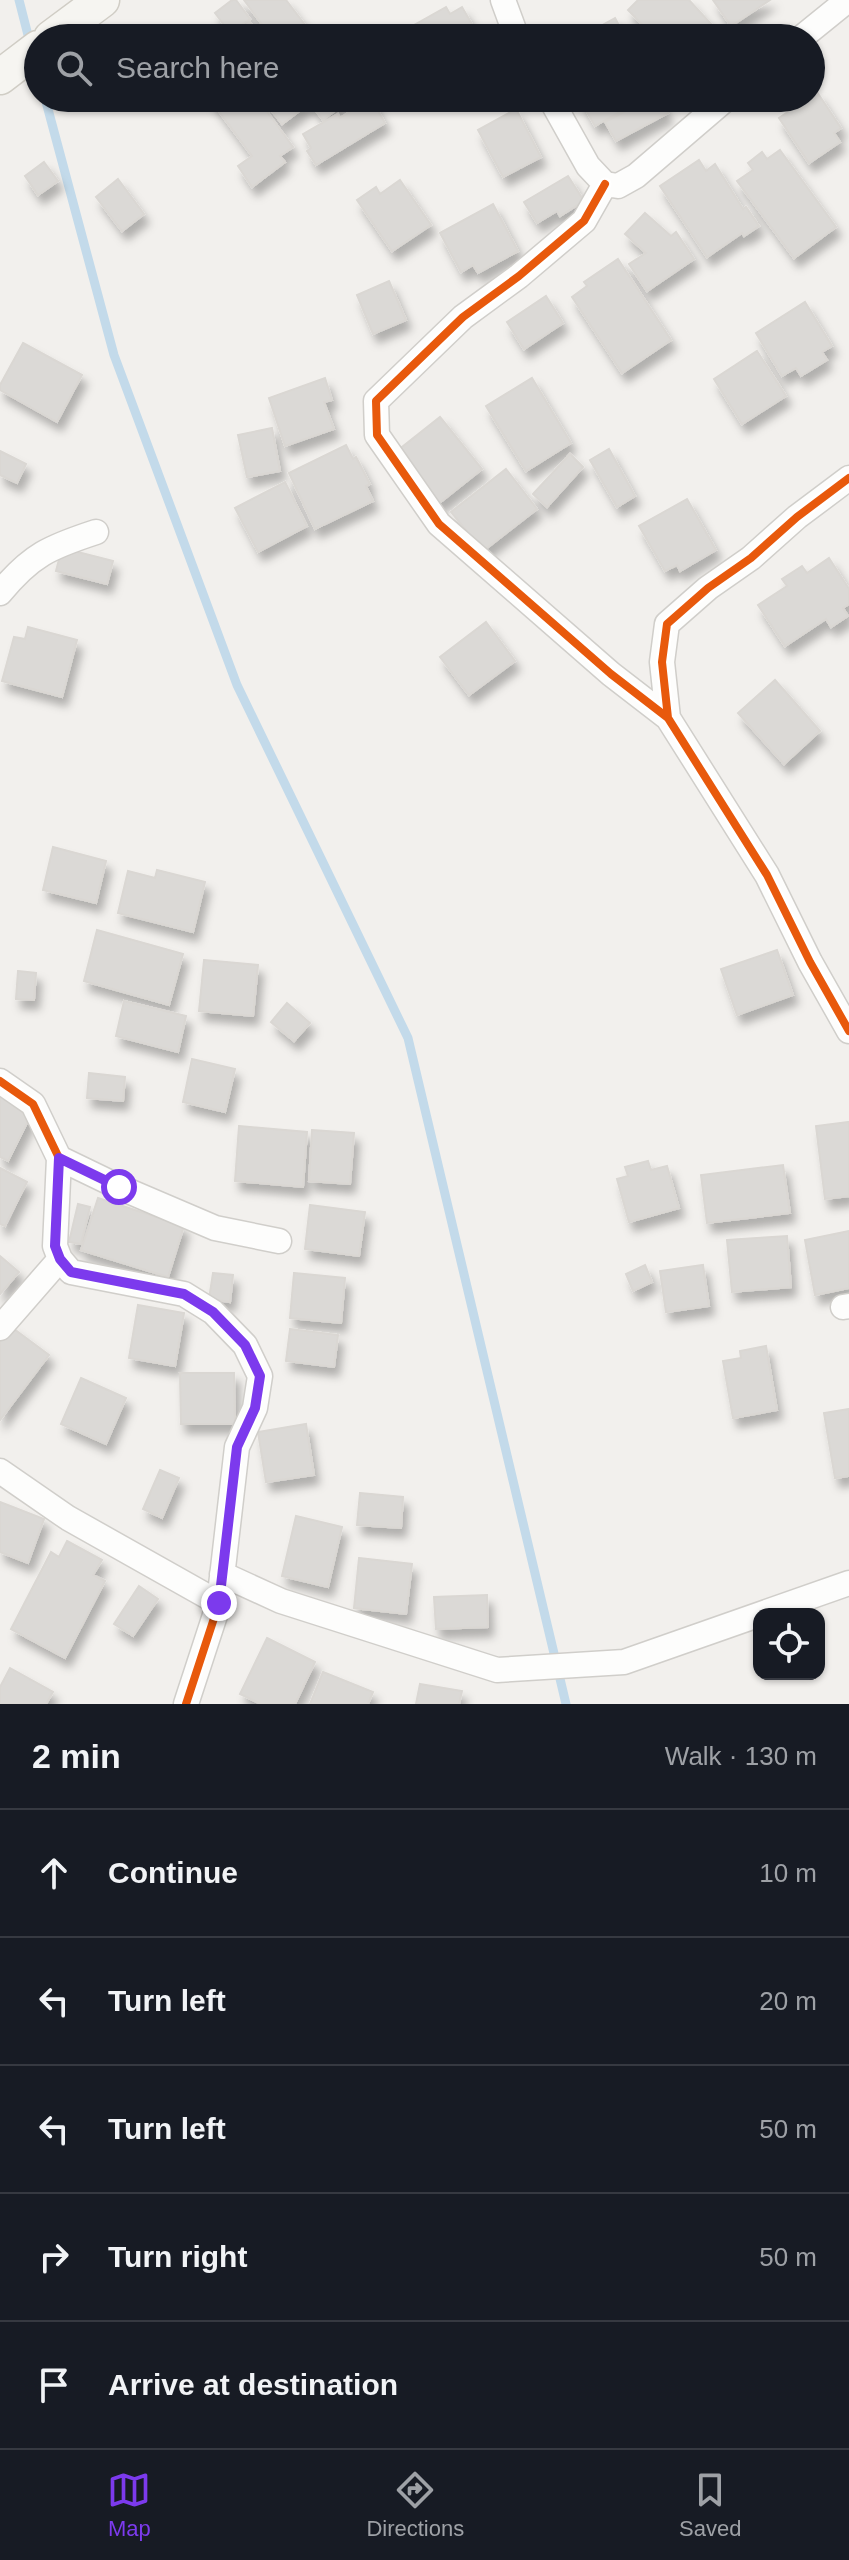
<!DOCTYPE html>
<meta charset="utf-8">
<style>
:root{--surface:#171b24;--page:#242831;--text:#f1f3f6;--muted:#9ea1a6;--line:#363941;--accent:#7c3aed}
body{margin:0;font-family:Helvetica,sans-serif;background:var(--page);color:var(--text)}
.controls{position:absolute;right:24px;bottom:24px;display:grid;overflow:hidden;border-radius:16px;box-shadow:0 2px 6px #0004}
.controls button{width:72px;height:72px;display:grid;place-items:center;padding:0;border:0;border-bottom:2px solid var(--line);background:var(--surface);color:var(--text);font:40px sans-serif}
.stop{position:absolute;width:24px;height:24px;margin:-18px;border:6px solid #7c3aed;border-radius:50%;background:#fff}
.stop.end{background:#7c3aed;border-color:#fff;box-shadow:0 2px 8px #0008}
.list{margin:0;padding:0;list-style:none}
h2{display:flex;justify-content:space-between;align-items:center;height:104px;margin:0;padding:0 32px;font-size:34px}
h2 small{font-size:26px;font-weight:400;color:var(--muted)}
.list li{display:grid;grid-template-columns:52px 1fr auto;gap:24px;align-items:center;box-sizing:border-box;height:128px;padding:0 32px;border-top:2px solid var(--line)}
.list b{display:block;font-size:30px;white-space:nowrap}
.list em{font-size:26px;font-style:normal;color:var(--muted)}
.icon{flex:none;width:44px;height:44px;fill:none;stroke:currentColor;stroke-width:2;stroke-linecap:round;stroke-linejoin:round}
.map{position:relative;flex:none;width:849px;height:1704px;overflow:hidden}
.search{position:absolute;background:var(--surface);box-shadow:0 2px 6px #0004;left:24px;right:24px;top:24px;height:88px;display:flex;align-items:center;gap:20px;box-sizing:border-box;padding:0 28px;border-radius:44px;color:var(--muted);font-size:30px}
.sheet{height:744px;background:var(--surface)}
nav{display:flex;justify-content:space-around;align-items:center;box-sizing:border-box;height:112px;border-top:2px solid var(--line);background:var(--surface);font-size:22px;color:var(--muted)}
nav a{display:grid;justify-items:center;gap:4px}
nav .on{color:var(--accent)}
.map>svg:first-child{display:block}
</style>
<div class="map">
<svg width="849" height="1704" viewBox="0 0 849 1704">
<defs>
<filter id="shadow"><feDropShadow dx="5" dy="9" stdDeviation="4" flood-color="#0004"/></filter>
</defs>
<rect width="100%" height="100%" fill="#f2f0ed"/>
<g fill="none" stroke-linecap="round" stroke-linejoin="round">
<path stroke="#c3daea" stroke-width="9" d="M19 0 30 43
M45 98 114 355 237 685 408 1038 566 1704"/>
</g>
<path fill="#dbd9d6" stroke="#dad7d3" stroke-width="2" filter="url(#shadow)" d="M232 0H236L250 19 230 33 215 13Z
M244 0H286L315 38H272Z
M638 0H689L724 38H655L628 10Z
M713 0H770L731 26Z
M446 7 450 14 462 7 480 38H391Z
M615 18 626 38H579Z
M250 22 262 38H229Z
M751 28 758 38H737Z
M817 92 841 128 834 133 840 142 809 163 779 118Z
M209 98H257L293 147 280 156 285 162 252 187 238 166 252 156Z
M274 98H351L323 120 310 103 282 124 266 103Z
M579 98H644L595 126Z
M650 98H659L668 113 616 141 605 122Z
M371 99 385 123 316 165 307 151 311 148 303 134 338 114 340 118Z
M516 109 541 157 503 177 478 130Z
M780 150 836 227 794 258 737 181 753 170 748 163 762 152 767 159Z
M699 160 706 171 715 164 743 209 746 207 759 226 744 236 742 233 707 257 660 186Z
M44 162 58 181 38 195 25 176Z
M568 176 584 201 560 216 557 211 537 223 524 202Z
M118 179 144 214 122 231 96 197Z
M400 180 431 225 392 251 357 200 376 187 380 194Z
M493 204 518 251 478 273 473 265 461 272 440 233Z
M645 213 671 236 676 232 694 259 647 291 629 264 646 253 625 234Z
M618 259 671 340 622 373 572 297 587 286 584 282Z
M389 281 406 320 373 334 357 295Z
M546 296 563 323 524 349 507 322Z
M805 302 832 346 822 352 827 360 801 376 796 368 782 376 756 333Z
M23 343 82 375 57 422 0 390V385Z
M757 351 786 396 742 424 714 379Z
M325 378 332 400 324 402 334 429 285 446 269 398Z
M532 378 571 443 526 471 486 406Z
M440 417 482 469 438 504 397 451Z
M272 428 280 471 247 477 238 435Z
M346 445 353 459 356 457 370 484 366 486 373 501 315 529 289 473Z
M609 449 635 496 617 507 590 460Z
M0 451 26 464 17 483 0 475Z
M570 454 583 467 547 507 533 494Z
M506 469 537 509 483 551 451 512Z
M285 482 307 526 258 552 235 508Z
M687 499 716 550 680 571 677 565 665 571 639 526Z
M62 548 113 561 107 584 56 571Z
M829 558 849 589V604L843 608 848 616 831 627 826 619 785 646 758 605 787 586 782 579 802 566 807 573Z
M486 622 515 661 469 695 440 657Z
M28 627 77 640 62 697 2 681 14 637 25 639Z
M775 680 820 731 784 764 738 713Z
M53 847 106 861 96 903 43 890Z
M157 870 205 882 193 932 118 913 128 871 155 878Z
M97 930 183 954 169 1005 84 981Z
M777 950 793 995 737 1015 721 969Z
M204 960 258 965 253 1016 199 1011Z
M18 971 36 973 34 1000 16 999Z
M124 1001 186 1016 178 1052 116 1036Z
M287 1003 310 1023 294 1041 271 1022Z
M192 1059 235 1069 225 1112 183 1102Z
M89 1073 125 1077 123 1101 87 1098Z
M0 1096 32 1113 8 1161 0 1157Z
M849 1122V1196L825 1199 816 1126Z
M239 1126 307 1132 303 1187 235 1181Z
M312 1130 354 1133 350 1184 309 1181Z
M648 1161 651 1170 667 1166 679 1208 629 1222 617 1179 628 1176 625 1167Z
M783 1165 790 1213 707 1223 701 1175Z
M0 1168 27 1182 5 1226 0 1224Z
M98 1198 184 1226 168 1277 81 1250Z
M78 1204 90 1207 81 1244 69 1242Z
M310 1205 365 1212 359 1256 305 1249Z
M849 1231V1288L815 1295 805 1240Z
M787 1236 791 1287 732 1292 727 1240Z
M0 1256 19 1272 0 1294Z
M645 1265 652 1282 633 1291 626 1274Z
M703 1265 709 1306 666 1312 660 1271Z
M213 1273 233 1275 230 1302 209 1299Z
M294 1273 345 1278 341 1323 290 1318Z
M138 1305 184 1313 175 1366 129 1358Z
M10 1326 49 1355 0 1420V1339Z
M290 1329 338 1335 334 1367 286 1361Z
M766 1346 777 1410 733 1418 723 1361 741 1358 740 1351Z
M180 1373H234L235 1424H181Z
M81 1378 126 1398 106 1444 61 1424Z
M849 1409V1476L835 1478 824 1413Z
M306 1424 314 1475 266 1482 258 1432Z
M160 1470 179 1478 162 1518 143 1509Z
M360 1493 403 1497 401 1528 357 1525Z
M0 1502 44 1519 28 1563 0 1552Z
M296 1516 342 1527 328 1587 282 1576Z
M67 1541 102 1560 93 1575 105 1581 65 1658 11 1629 51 1552 59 1557Z
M359 1558 412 1564 406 1614 354 1608Z
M139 1586 158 1599 133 1636 114 1624Z
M487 1595 488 1627 436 1629 434 1597Z
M267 1638 315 1662 295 1704H261L240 1694Z
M10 1668 53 1692 46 1704H0V1687Z
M323 1672 373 1692 368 1704H310Z
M420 1684 462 1691 459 1704H416Z"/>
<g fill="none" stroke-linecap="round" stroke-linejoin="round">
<defs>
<path id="street" d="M503 0 517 38
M801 38 848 0
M550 98 588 166 605 184 618 186 636 176 727 98
M605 184 584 221 519 276 463 317 376 401 377 435 439 524 611 674 668 718
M849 478 797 517 751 558 708 588 667 624 662 662 668 718 767 875 810 962 849 1031
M0 593C31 555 50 547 96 532
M0 1081 33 1104 59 1158 55 1246 60 1259 71 1272 184 1294 213 1312 245 1345 260 1376 255 1408 237 1447 219 1603 186 1704
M59 1158 119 1187 215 1228 279 1241
M843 1307 849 1306
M0 1328 60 1259
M0 1471 68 1518 219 1603
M222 1574 281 1601 497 1670 624 1662 849 1583"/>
<path id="secondary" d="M51 38 102 0
M0 77 38 48"/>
</defs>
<use href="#street" stroke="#d0ceca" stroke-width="27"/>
<use href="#secondary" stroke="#d0cdc5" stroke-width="37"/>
<use href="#street" stroke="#fdfdfc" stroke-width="24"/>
<use href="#secondary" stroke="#f6f5f1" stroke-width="34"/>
<defs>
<path id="cycleway" d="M605 184 584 221 519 276 463 317 376 401 377 435 439 524 611 674 668 718
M849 478 797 517 751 558 708 588 667 624 662 662 668 718 767 875 810 962 849 1031
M0 1081 33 1104 59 1158 55 1246 60 1259 71 1272 184 1294 213 1312 245 1345 260 1376 255 1408 237 1447 219 1603 186 1704"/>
</defs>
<use href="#cycleway" stroke="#fff" stroke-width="13"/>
<use href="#cycleway" stroke="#e8590c" stroke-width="8"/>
</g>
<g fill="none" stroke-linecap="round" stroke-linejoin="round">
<path stroke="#7c3aed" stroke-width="10" d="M119 1187 59 1158 55 1246 60 1259 71 1272 184 1294 213 1312 245 1345 260 1376 255 1408 237 1447 219 1603"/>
</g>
</svg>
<div class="controls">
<button><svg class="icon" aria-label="locate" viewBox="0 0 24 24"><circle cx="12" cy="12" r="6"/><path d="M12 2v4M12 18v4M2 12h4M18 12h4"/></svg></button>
</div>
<div class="stop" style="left:119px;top:1187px"></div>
<div class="stop end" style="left:219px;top:1603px"></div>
<div class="search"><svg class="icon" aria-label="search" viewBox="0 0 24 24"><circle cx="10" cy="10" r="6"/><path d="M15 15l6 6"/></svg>Search here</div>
</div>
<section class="sheet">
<h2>2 min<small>Walk · 130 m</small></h2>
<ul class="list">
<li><svg class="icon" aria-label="ahead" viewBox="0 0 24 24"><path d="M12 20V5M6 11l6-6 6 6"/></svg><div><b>Continue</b></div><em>10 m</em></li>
<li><svg class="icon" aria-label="left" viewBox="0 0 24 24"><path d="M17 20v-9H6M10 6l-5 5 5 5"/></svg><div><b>Turn left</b></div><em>20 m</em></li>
<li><svg class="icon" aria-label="left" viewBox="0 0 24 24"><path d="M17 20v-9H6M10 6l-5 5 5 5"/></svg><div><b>Turn left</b></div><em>50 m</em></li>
<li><svg class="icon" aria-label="right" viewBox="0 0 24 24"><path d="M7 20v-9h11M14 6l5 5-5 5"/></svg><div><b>Turn right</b></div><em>50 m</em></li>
<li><svg class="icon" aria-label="arrive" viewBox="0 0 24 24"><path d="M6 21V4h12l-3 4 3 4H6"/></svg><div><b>Arrive at destination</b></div></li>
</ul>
</section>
<nav>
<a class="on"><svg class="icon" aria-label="map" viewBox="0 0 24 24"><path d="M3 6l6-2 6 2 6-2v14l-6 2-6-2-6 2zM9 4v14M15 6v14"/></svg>Map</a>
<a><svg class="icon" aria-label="directions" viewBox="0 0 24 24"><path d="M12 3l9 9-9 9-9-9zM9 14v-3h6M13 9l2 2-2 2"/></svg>Directions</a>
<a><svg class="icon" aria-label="saved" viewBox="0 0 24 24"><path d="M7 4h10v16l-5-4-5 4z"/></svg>Saved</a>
</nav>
